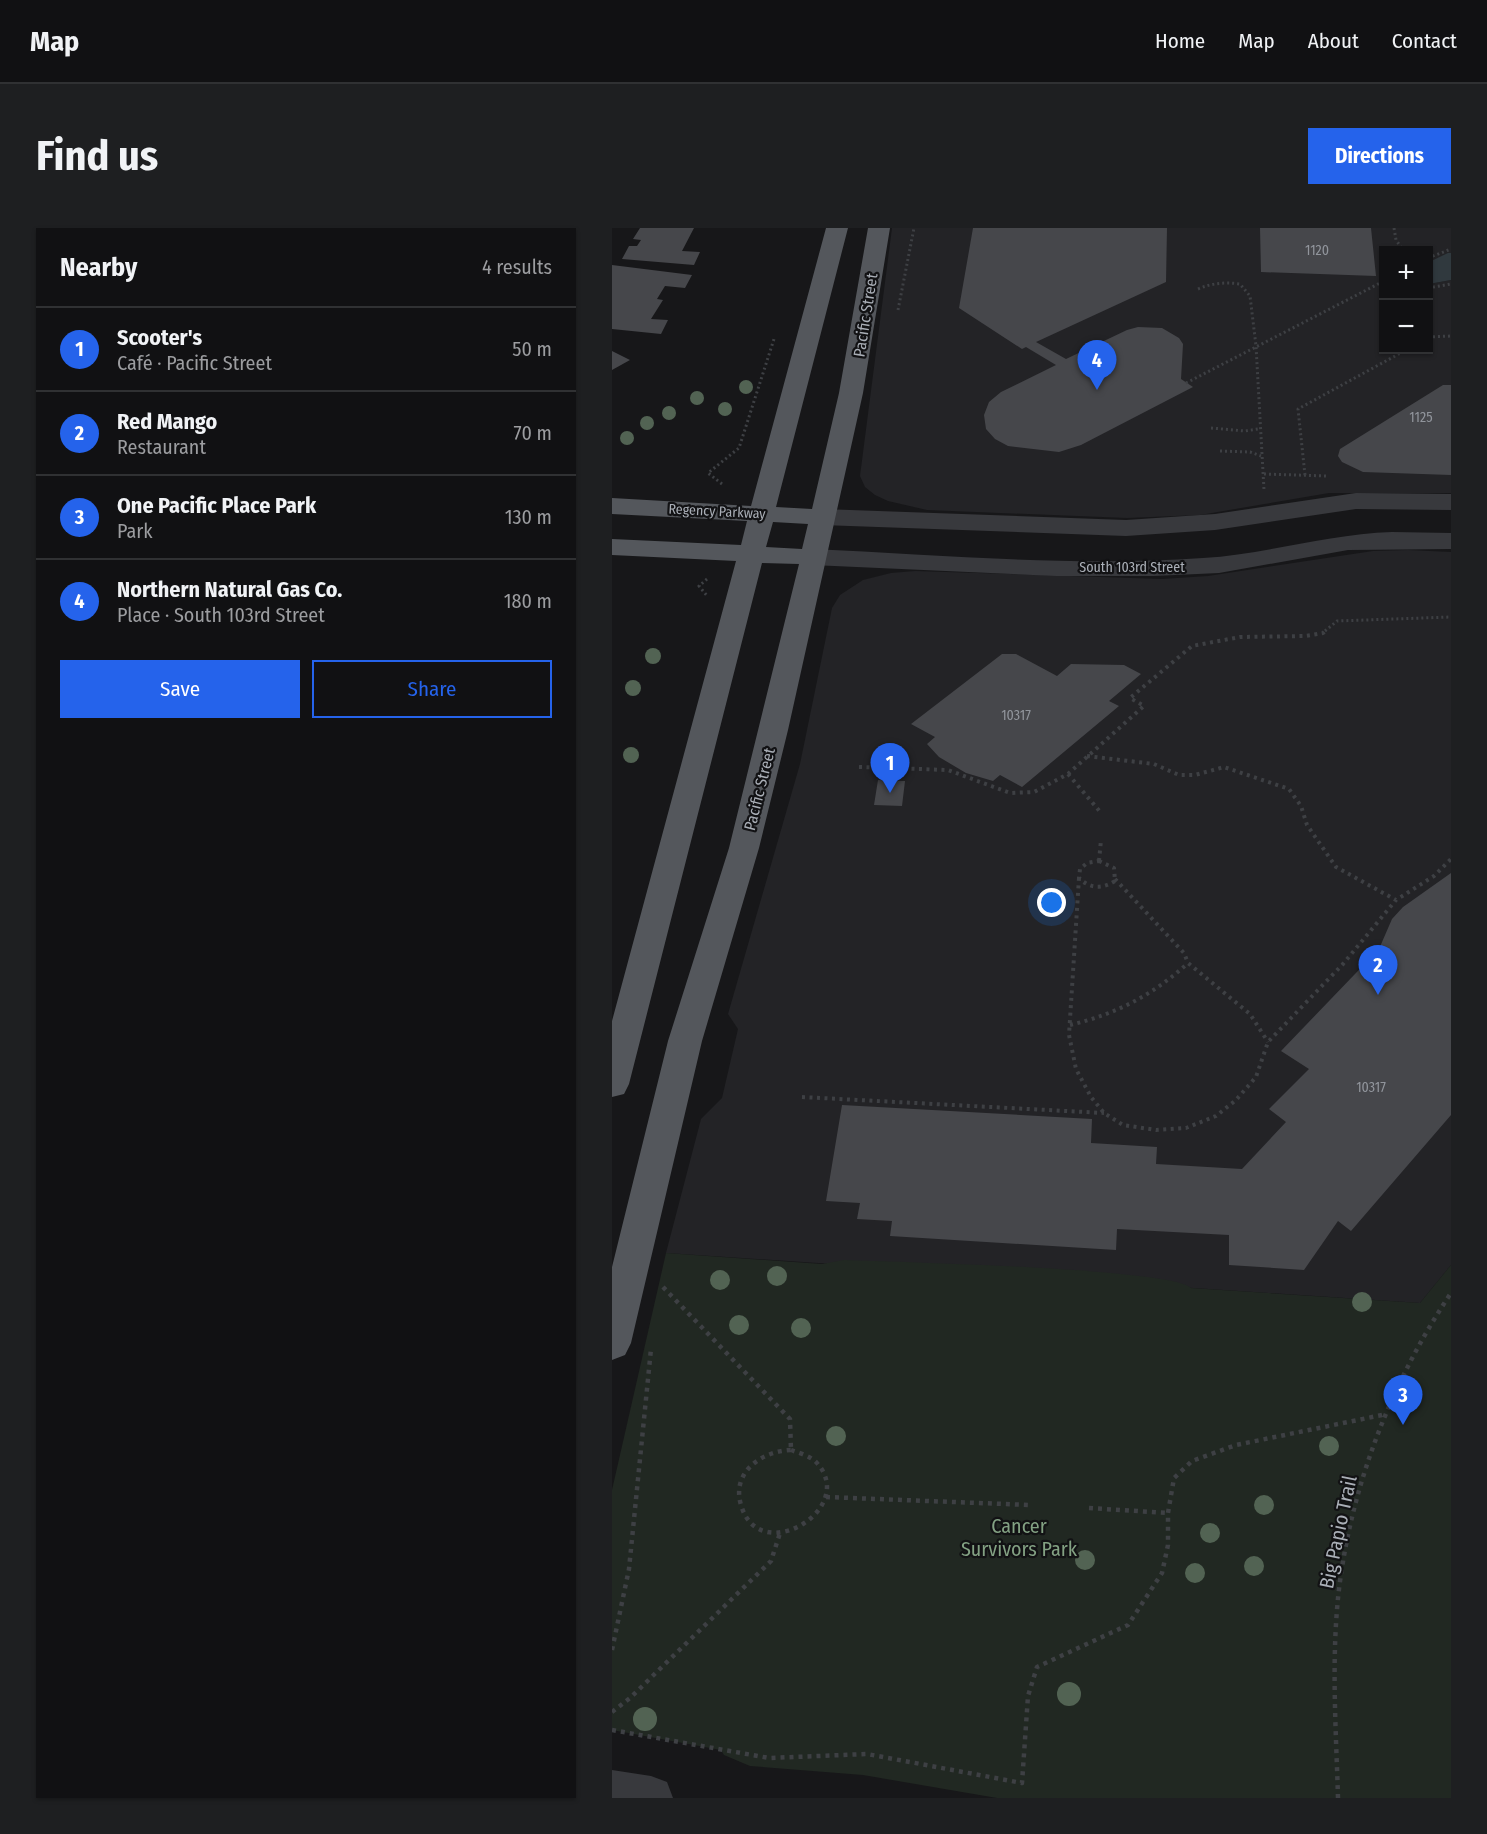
<!DOCTYPE html>
<meta charset="utf-8">
<style>
:root{--surface:#111113;--page:#1e1f21;--text:#f1f3f6;--muted:#9c9da0;--line:#303133;--accent:#2563eb}
body{margin:0;font-family:"Fira Sans Condensed",sans-serif;background:var(--page);color:var(--text)}
.controls{position:absolute;right:18px;top:18px;display:grid;overflow:hidden;border-radius:0px;box-shadow:0 2px 4px #0004}
.controls button{width:54px;height:54px;display:grid;place-items:center;padding:0;border:0;border-bottom:2px solid var(--line);background:var(--surface);color:var(--text);font:30px sans-serif}
.you{position:absolute;left:440px;top:675px;width:21px;height:21px;margin:-15px;border:4px solid #fff;border-radius:50%;background:#1a73e8;box-shadow:0 0 0 9px #1a73e833}
.badge{display:grid;place-items:center;width:39px;height:39px;border-radius:50%;background:var(--accent);color:#fff;font-size:20px;font-weight:700}
.pin{position:absolute;translate:-50% -50px;filter:drop-shadow(0 2px 3px #0008)}
.pin::after{content:'';position:absolute;top:32px;width:21px;height:18px;background:inherit;clip-path:polygon(0 0,100% 0,50% 100%)}
.list{margin:0;padding:0;list-style:none}
h2{display:flex;justify-content:space-between;align-items:center;height:78px;margin:0;padding:0 24px;font-size:26px}
h2 small{font-size:20px;font-weight:400;color:var(--muted)}
.list li{display:grid;grid-template-columns:39px 1fr auto;gap:18px;align-items:center;box-sizing:border-box;height:84px;padding:0 24px;border-top:2px solid var(--line)}
.list b{display:block;font-size:22px;white-space:nowrap}
.list p{margin:0;font-size:20px;white-space:nowrap;color:var(--muted)}
.list em{font-size:20px;font-style:normal;color:var(--muted)}
.actions{display:flex;gap:12px;padding:18px 24px}
.actions a{flex:1;padding:14px 0;border:2px solid var(--accent);border-radius:0px;text-align:center;font-size:21px;color:var(--accent)}
.actions .main{background:var(--accent);color:#fff}
.map{position:relative;flex:none;width:839px;height:1570px;overflow:hidden;border-radius:0px}
header{display:flex;align-items:center;gap:36px;box-sizing:border-box;height:84px;padding:0 30px;background:var(--surface);border-bottom:2px solid var(--line)}
header strong{font-size:28px}
nav{display:flex;gap:33px;margin-inline-start:auto;font-size:21px}
.intro{display:flex;align-items:center;justify-content:space-between;box-sizing:border-box;height:144px;padding:0 36px}
h1{margin:0;font-size:42px}
.button{padding:15px 27px;border-radius:0px;background:var(--accent);color:#fff;font-size:21px;font-weight:700}
main{display:flex;gap:36px;padding:0 36px}
aside{flex:1;background:var(--surface);border-radius:0px;box-shadow:0 2px 4px #0004}
.map>svg:first-child{display:block}
</style>
<header>
<strong>Map</strong>
<nav><a>Home</a><a>Map</a><a>About</a><a>Contact</a></nav>
</header>
<div class="intro"><h1>Find us</h1><a class="button">Directions</a></div>
<main>
<aside>
<h2>Nearby<small>4 results</small></h2>
<ul class="list">
<li><span class="badge">1</span><div><b>Scooter's</b><p>Café · Pacific Street</p></div><em>50 m</em></li>
<li><span class="badge">2</span><div><b>Red Mango</b><p>Restaurant</p></div><em>70 m</em></li>
<li><span class="badge">3</span><div><b>One Pacific Place Park</b><p>Park</p></div><em>130 m</em></li>
<li><span class="badge">4</span><div><b>Northern Natural Gas Co.</b><p>Place · South 103rd Street</p></div><em>180 m</em></li>
</ul>
<div class="actions"><a class="main">Save</a><a>Share</a></div>
</aside>
<div class="map">
<svg width="839" height="1570" viewBox="0 0 839 1570">
<rect width="100%" height="100%" fill="#171719"/>
<path fill="#232326" d="M280 0H839V25L817 34 816 22H772V122H816L817 56 839 52V265H717L588 287 515 290 315 282 276 273 263 267 253 259 248 248Z
M796 322 839 324V1037L808 1075 54 1025 89 891 110 870 126 801 116 786 188 536 220 380 228 367 251 352 279 345 303 343 550 351 596 348 761 323Z"/>
<path fill="#212822" d="M54 1025 210 1036 232 1032C280 1034 559 1040 579 1060L808 1075 839 1037V1570H385L251 1547 138 1538 112 1527 109 1522 0 1502V1262Z"/>
<path fill="#30393e" d="M836 25H839V52L817 56V34Z"/>
<path fill="#46474b" d="M28 0H82L70 23 88 24 82 37 10 31 17 18H25L29 12 21 11Z
M361 0H555L554 54 424 114 454 131 515 102 526 99 550 100 567 110 571 116 569 151 581 159 469 217 447 224 396 218 383 211 374 201 372 187 377 174 389 164 444 137 414 119 410 121 347 80Z
M648 0H759L764 48 649 44Z
M0 37 80 47 73 60 53 58 45 71 51 72 39 91 56 92 49 106 0 101Z
M0 123 18 132 0 142Z
M831 157H839V247L751 244 730 234 726 228 728 221Z
M390 426H404L445 448 459 436 512 437 529 446 497 473 507 478 410 559 388 547 381 553 354 545 327 529 315 516 323 509 299 496Z
M266 552 293 553 290 578 262 577Z
M839 645V887L739 1003 726 993 692 1042 617 1037V1007L505 1001 504 1022 278 1008 280 993 245 991 248 975 214 973 230 877 480 891 479 915 545 919 544 936 630 941 674 894 657 881 697 841 669 823 767 721 780 691 791 679Z"/>
<g fill="none" stroke-linecap="round" stroke-linejoin="round">
<path stroke="#3e4044" stroke-width="3" stroke-dasharray="2 3" stroke-linecap="butt" d="M782 0 784 12 791 22
M816 30 839 21
M816 60 839 56
M586 61C600 55 613 54 628 56L638 68 644 118 652 262
M286 82 302 0
M816 109 839 108
M574 155 772 53
M599 200 633 203 646 201
M608 223 638 224 649 228
M652 246 715 248
M693 247 686 181 794 122
M110 256 96 245 127 220 162 111
M95 351 87 358 96 369
M713 403 725 393 839 389"/>
<path stroke="#3e4044" stroke-width="4" stroke-dasharray="3 4.5" stroke-linecap="butt" d="M475 528 542 536 567 547H583L612 539 677 561 689 578 695 597 724 639 784 672
M247 539 336 542 398 565 422 564 456 546 532 478 518 470 580 418 628 409 693 408 711 405 715 401
M456 546 490 586
M487 633 502 640 503 653C490 661 478 661 467 650L468 641 475 635Z
M487 633 489 612
M467 650 457 807 464 841 479 869 492 885 511 897 544 902 574 900 604 888 624 872 644 849 656 814 731 736 784 672 822 648 839 631
M503 651 572 725 576 735 638 786 656 814
M458 797C504 786 541 767 576 735
M190 869 492 885"/>
<path stroke="#3e4044" stroke-width="4.5" stroke-dasharray="4 5" stroke-linecap="butt" d="M51 1059 178 1191 179 1222
M179 1222C187 1225 198 1228 204 1234 248 1280 147 1341 129 1277 119 1244 150 1223 179 1222Z
M214 1269 418 1277
M477 1280 556 1285
M0 1422 17 1341 39 1121
M0 1484 18 1470 159 1333 168 1305
M0 1502 157 1530 255 1526 410 1555 416 1468 425 1439 516 1397 550 1345 556 1317V1285L562 1250 580 1233 624 1217 775 1186
M726 1570C724 1501 719 1430 727 1361 740 1255 780 1153 839 1065"/>
<path fill="#38393d" fill-rule="evenodd" d="M744 265 839 266V282L744 281 603 302 514 308 210 297 201 294 197 289 201 284 210 281 514 292 603 286Z
M780 304 839 305V321L736 322 607 345 542 348H444L200 337 191 335 187 329 191 323 200 321C330 327 461 339 591 330 655 326 716 306 780 304Z
M0 1542 39 1548 55 1554 61 1570H0Z"/>
<path fill="#54575c" fill-rule="evenodd" d="M214 0H236L164 279 200 281 227 165 256 0H278L251 165 176 502 147 620 90 813 19 1115 13 1127 0 1132V1039L56 813 117 620 187 336 150 335 17 856 12 866 0 869V793L124 333 0 327V311L129 317 135 293 0 286V270L139 278ZM161 294 196 296 190 321 154 319Z"/>
</g>
<g fill="#526353">
<circle cx="134" cy="159" r="7"/>
<circle cx="85" cy="170" r="7"/>
<circle cx="113" cy="181" r="7"/>
<circle cx="57" cy="185" r="7"/>
<circle cx="35" cy="195" r="7"/>
<circle cx="15" cy="210" r="7"/>
<circle cx="41" cy="428" r="8"/>
<circle cx="21" cy="460" r="8"/>
<circle cx="19" cy="527" r="8"/>
<circle cx="165" cy="1048" r="10"/>
<circle cx="108" cy="1052" r="10"/>
<circle cx="750" cy="1074" r="10"/>
<circle cx="127" cy="1097" r="10"/>
<circle cx="189" cy="1100" r="10"/>
<circle cx="224" cy="1208" r="10"/>
<circle cx="717" cy="1218" r="10"/>
<circle cx="652" cy="1277" r="10"/>
<circle cx="598" cy="1305" r="10"/>
<circle cx="473" cy="1332" r="10"/>
<circle cx="642" cy="1338" r="10"/>
<circle cx="583" cy="1345" r="10"/>
<circle cx="457" cy="1466" r="12"/>
<circle cx="33" cy="1491" r="12"/>
</g>
<g text-anchor="middle" stroke-width="4.5" stroke-linejoin="round" paint-order="stroke">
<g font-size="14" fill="#91959c">
<text x="705" y="27">1120</text>
<text x="809" y="194">1125</text>
<text x="404" y="492">10317</text>
<text x="759" y="864">10317</text>
</g>
<g font-size="14" fill="#aaafb7" stroke="#121214">
<text transform="translate(105 283) rotate(3)" y="5">Regency Parkway</text>
<text x="520" y="344">South 103rd Street</text>
</g>
<g font-size="16" fill="#aaafb7" stroke="#121214">
<text transform="translate(253 87) rotate(-81)" y="6">Pacific Street</text>
<text transform="translate(147 561) rotate(-76)" y="6">Pacific Street</text>
</g>
<g font-size="20" fill="#83a183" stroke="#121214">
<text x="407" y="1305">Cancer<tspan x="407" dy="23">Survivors Park</tspan></text>
</g>
<g font-size="20" fill="#aaafb7" stroke="#121214">
<text transform="translate(726 1304) rotate(-78)" y="7">Big Papio Trail</text>
</g>
</g>
</svg>
<div class="controls">
<button>+</button>
<button>−</button>
</div>
<div class="you"></div>
<div class="pin badge" style="left:278px;top:565px">1</div>
<div class="pin badge" style="left:766px;top:767px">2</div>
<div class="pin badge" style="left:791px;top:1197px">3</div>
<div class="pin badge" style="left:485px;top:162px">4</div>
</div>
</main>
